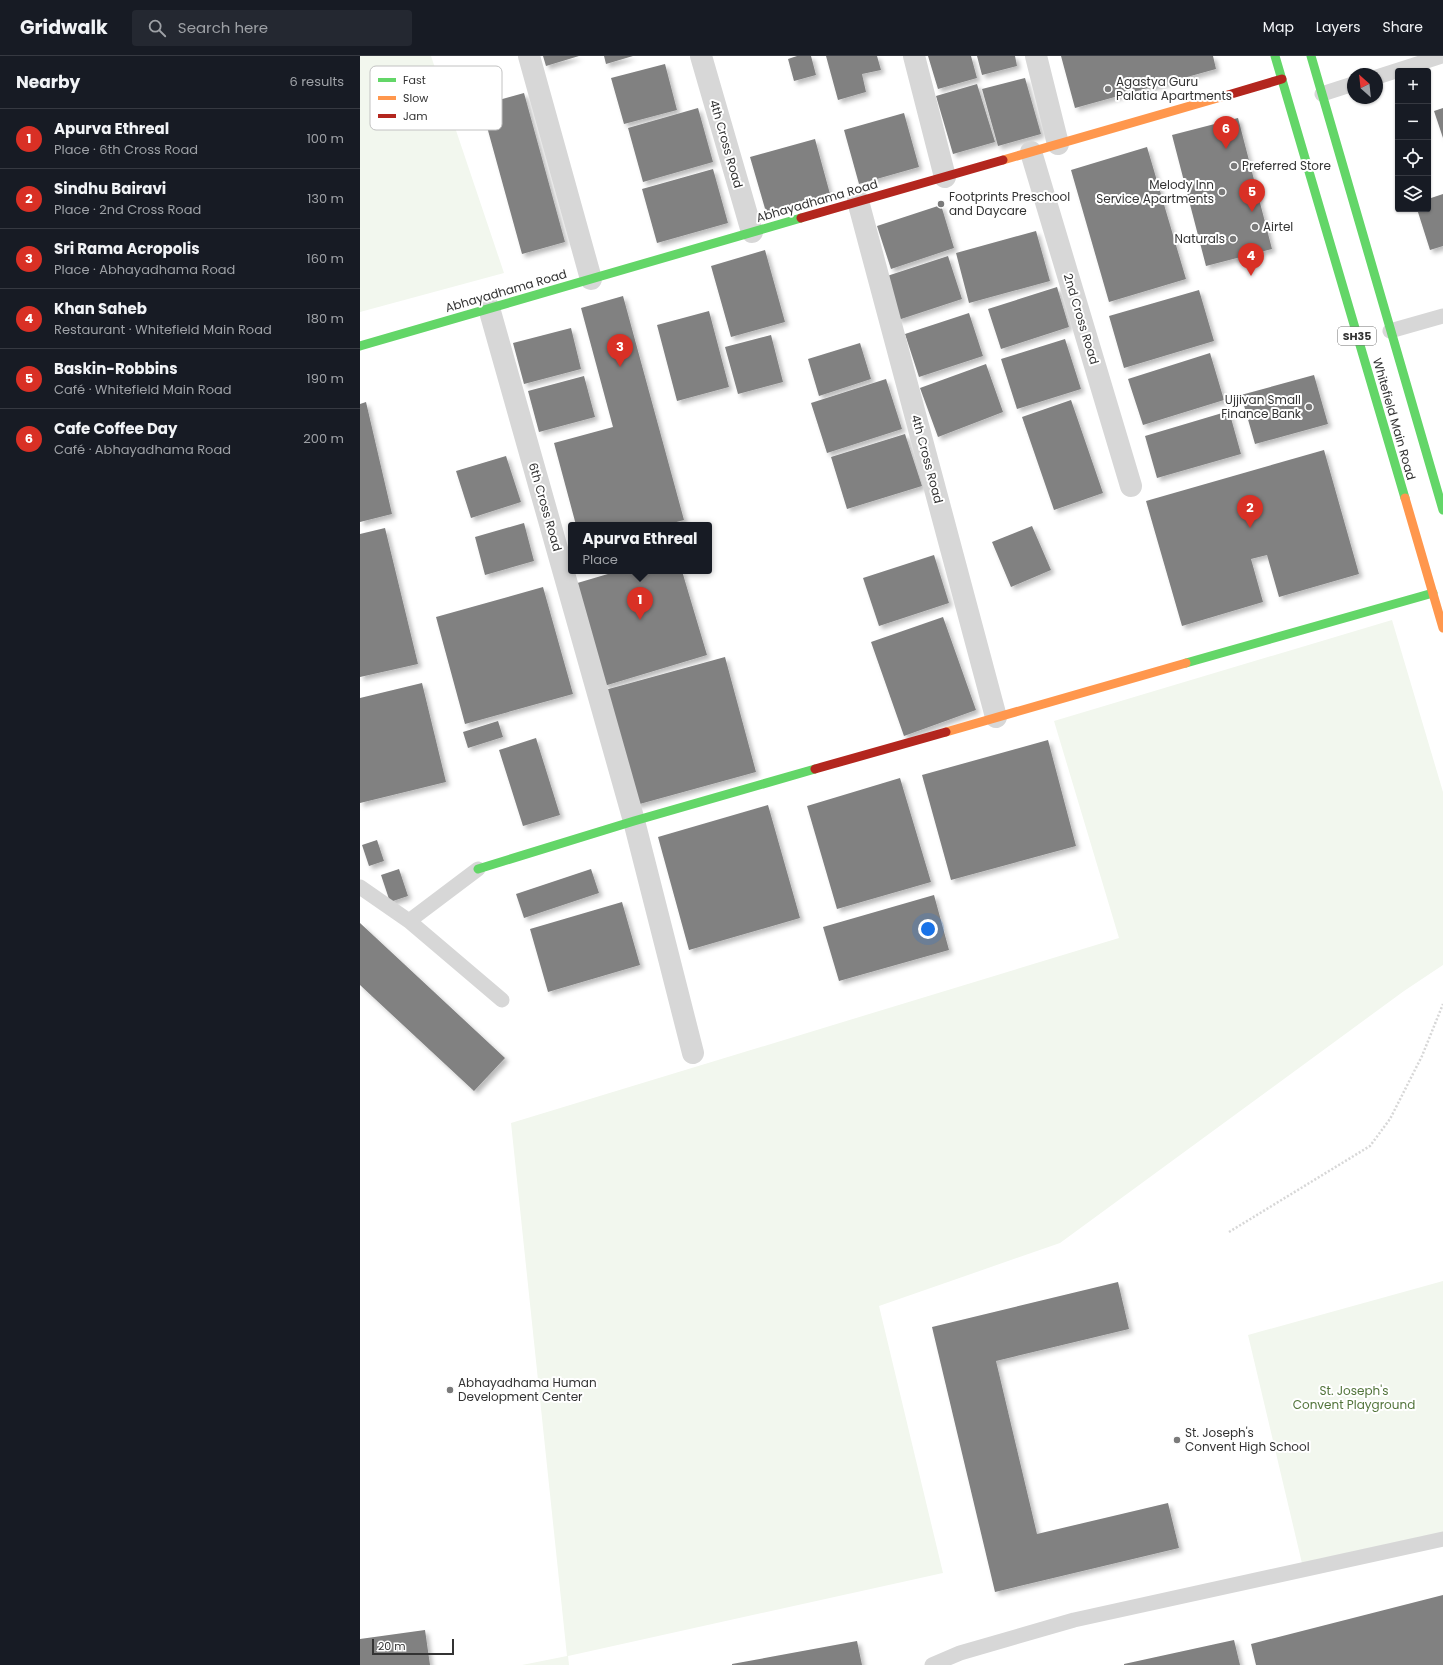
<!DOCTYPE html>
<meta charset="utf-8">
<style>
:root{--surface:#171b24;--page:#242831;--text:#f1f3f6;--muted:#9ea1a6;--line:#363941;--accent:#d93025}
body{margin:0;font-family:Poppins,sans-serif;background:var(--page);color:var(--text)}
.controls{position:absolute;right:12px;top:12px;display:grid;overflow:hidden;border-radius:4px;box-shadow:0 1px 3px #0004}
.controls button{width:36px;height:36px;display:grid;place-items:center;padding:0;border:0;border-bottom:1px solid var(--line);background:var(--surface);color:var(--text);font:20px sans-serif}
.compass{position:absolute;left:987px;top:12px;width:36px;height:36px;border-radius:50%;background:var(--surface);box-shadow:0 1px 3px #0004;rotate:333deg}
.scale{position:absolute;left:12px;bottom:10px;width:82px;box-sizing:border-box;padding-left:4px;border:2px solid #333;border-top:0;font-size:11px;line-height:14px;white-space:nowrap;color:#333;-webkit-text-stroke:3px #fff;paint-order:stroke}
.you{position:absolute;left:568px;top:873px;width:14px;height:14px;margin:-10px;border:3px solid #fff;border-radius:50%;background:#1a73e8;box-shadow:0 0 0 6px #1a73e833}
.badge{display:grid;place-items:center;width:26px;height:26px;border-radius:50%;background:var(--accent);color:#fff;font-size:13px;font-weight:700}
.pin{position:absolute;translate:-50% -33px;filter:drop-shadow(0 1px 2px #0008)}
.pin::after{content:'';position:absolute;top:21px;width:14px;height:12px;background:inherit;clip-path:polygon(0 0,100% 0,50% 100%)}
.popup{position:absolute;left:208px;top:466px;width:144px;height:52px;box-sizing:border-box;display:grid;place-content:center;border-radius:4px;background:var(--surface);filter:drop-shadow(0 1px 3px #0005);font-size:13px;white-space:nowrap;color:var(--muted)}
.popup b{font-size:15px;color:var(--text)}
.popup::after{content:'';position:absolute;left:50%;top:100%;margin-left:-8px;border:8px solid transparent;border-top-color:var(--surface)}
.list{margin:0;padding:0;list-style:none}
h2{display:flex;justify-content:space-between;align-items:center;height:52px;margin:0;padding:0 16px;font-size:17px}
h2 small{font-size:13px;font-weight:400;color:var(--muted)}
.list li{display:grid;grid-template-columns:26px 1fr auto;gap:12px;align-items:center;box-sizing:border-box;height:60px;padding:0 16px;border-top:1px solid var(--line)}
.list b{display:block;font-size:15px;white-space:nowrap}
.list p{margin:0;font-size:13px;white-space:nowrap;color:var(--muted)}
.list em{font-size:13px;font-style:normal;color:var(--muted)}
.icon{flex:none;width:22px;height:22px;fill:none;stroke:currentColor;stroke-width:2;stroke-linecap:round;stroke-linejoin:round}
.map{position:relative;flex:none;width:1083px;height:1609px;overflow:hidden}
header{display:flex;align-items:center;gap:24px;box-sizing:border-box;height:56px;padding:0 20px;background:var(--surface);border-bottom:1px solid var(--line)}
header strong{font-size:19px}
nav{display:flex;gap:22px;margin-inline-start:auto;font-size:14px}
.search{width:280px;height:36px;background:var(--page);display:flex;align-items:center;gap:10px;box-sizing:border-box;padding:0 14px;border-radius:4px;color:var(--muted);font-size:15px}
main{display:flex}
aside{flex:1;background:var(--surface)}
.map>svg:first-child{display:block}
</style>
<header>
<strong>Gridwalk</strong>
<div class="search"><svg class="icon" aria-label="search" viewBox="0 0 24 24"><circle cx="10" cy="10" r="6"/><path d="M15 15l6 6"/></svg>Search here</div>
<nav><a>Map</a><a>Layers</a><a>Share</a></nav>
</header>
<main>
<aside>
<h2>Nearby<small>6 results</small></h2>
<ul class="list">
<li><span class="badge">1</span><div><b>Apurva Ethreal</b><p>Place · 6th Cross Road</p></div><em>100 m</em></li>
<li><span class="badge">2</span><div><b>Sindhu Bairavi</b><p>Place · 2nd Cross Road</p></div><em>130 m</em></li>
<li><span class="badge">3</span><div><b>Sri Rama Acropolis</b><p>Place · Abhayadhama Road</p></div><em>160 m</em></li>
<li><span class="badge">4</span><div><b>Khan Saheb</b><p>Restaurant · Whitefield Main Road</p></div><em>180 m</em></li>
<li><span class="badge">5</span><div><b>Baskin-Robbins</b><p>Café · Whitefield Main Road</p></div><em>190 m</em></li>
<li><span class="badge">6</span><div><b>Cafe Coffee Day</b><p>Café · Abhayadhama Road</p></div><em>200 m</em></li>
</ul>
</aside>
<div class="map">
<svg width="1083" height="1609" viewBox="0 0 1083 1609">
<defs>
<filter id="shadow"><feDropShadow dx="3.5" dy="3.5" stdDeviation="2" flood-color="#0004"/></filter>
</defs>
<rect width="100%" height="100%" fill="#fff"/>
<path fill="#f2f7ee" d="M0 0H71L144 217 0 256Z
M1032 564 1083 736V909L1044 935 700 1187 519 1250 583 1517 208 1600 209 1609H162L207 1600 151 1067 759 882 694 665Z
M1083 1225V1487L945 1520 888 1279Z"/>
<path fill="#818181" filter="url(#shadow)" d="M183 0H219L186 10Z
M244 0H273L246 8Z
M437 0H451L456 19 434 25 428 3Z
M466 0H517L521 14 502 18 506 36 478 44Z
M568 0H611L617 22 578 33Z
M617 0H655L657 10 622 19Z
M701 0H853L856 13 715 52Z
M305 8 317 54 264 68 251 22Z
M665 22 681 78 638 90 622 33Z
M617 28 635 86 593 98 576 40Z
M164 37 205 186 162 198 121 49Z
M338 52 353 106 283 126 268 72Z
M1083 52V82L1074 55Z
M544 57 559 111 499 128 484 74Z
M878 62 912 193 846 210 812 79Z
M455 83 470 138 406 156 390 101Z
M787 91 826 223 749 246 711 114Z
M353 113 368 167 297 187 282 133Z
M1083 138V190L1070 194 1057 153H1068V143Z
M581 149 594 192 531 213 517 170Z
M676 175 690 225 609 247 596 197Z
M405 194 425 266 371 281 351 210Z
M588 200 602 243 538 264 524 221Z
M697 231 709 271 641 293 628 253Z
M839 234 854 285 764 312 749 260Z
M263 240 324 464 305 469H216L194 387 253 371 221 252Z
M349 255 369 331 317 345 297 269Z
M609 257 623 300 559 321 545 278Z
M211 272 221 313 164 328 153 287Z
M411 279 423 326 378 338 365 291Z
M705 283 721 333 657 353 641 303Z
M500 287 511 323 459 340 448 303Z
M850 297 864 344 783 369 768 323Z
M626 308 643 356 578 381 560 332Z
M954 319 968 368 895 388 881 339Z
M224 320 235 361 179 376 168 335Z
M526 323 542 373 467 397 451 347Z
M711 344 743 437 694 454 662 361Z
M6 346 32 458 0 466V348Z
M869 355 881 398 797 422 785 380Z
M545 378 562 430 487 453 471 401Z
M964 394 999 518 919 541 907 499 891 503 903 546 822 570 786 445Z
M146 400 161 446 111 462 96 415Z
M164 467 174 505 125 519 115 481Z
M672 470 691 514 651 531 632 486Z
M25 472 58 608 0 621V478Z
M574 499 589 547 519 570 503 522Z
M258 515H322L347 599 244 630 214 528Z
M183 531 213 638 105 668 76 561Z
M583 561 616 654 544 680 511 586Z
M365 601 396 716 276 749 245 634Z
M62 627 86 726 0 747V642Z
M138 665 143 681 108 692 103 676Z
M176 682 200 759 163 770 139 694Z
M688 684 716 790 591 824 562 719Z
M540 722 571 826 477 853 447 750Z
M408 749 440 862 329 894 298 781Z
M17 784 24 805 9 810 2 789Z
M39 813 48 840 30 846 21 819Z
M231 813 239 837 164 862 156 838Z
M574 839 589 894 479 925 463 871Z
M262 846 280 909 188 936 170 873Z
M0 867 145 1002 114 1035 0 929Z
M758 1226 769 1273 636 1305 677 1478 808 1447 819 1492 635 1536 572 1271Z
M1083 1539V1609H896L891 1588Z
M65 1574 70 1609H0V1583Z
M874 1584 880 1609H764V1608Z
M497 1585 502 1609H372V1608Z"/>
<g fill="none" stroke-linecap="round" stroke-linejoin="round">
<path stroke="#d7d7d7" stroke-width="2.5" stroke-dasharray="2 2" stroke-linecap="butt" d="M869 1176 1010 1090 1030 1063 1062 1000 1083 948"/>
<path stroke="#d7d7d7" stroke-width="15" d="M1017 21 1082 0
M962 38 993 28
M1030 275 1083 260
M0 831 49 865 118 813
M49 865 142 944
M572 1609 600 1597 714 1564 1083 1483"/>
<path stroke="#d7d7d7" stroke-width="22" d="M169 0 231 223
M341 0 392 176
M554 0 585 121
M676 0 698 88
M671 96 771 430
M498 145 636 661
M129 252 274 765 333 997"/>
<path stroke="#63d668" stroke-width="9" d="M915 0 1045 442
M951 0 1083 454
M0 290 441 162
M826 607 1073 537
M118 813 274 765 455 713"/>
<path stroke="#ff974d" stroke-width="9" d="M643 104 868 39
M1045 442 1083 572
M586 676 826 607"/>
<path stroke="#b3261e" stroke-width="9" d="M868 39 922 23
M441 162 643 104
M455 713 586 676"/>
</g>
<g fill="#7a7a7a" stroke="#fff" stroke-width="1.5">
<circle cx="748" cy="33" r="4"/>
<circle cx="874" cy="110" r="4"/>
<circle cx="862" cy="136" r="4"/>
<circle cx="581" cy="148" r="4"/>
<circle cx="895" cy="171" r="4"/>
<circle cx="873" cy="183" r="4"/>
<circle cx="949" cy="351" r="4"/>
<circle cx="90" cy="1334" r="4"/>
<circle cx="817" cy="1384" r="4"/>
</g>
<g text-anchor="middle" stroke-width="4" stroke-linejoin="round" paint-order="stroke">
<rect fill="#fff" stroke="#707070" stroke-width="1" x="978" y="271" width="38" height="18" rx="3"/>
<g font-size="11" font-weight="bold" fill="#333">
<text x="997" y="284">SH35</text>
</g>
<g font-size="12" fill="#333" stroke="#fff" text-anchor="start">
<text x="756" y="30">Agastya Guru<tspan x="756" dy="14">Palatia Apartments</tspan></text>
<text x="882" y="114">Preferred Store</text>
<text x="854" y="133" text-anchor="end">Melody Inn<tspan x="854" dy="14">Service Apartments</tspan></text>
<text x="589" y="145">Footprints Preschool<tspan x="589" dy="14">and Daycare</tspan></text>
<text x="903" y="175">Airtel</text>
<text x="865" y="187" text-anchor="end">Naturals</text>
<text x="941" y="348" text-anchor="end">Ujjivan Small<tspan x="941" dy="14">Finance Bank</tspan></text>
<text x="98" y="1331">Abhayadhama Human<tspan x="98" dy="14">Development Center</tspan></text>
<text x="825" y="1381">St. Joseph's<tspan x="825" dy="14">Convent High School</tspan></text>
</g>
<g font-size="12" fill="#333" stroke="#fff">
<text transform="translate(366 88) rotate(74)" y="4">4th Cross Road</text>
<text transform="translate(457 145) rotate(-16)" y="4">Abhayadhama Road</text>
<text transform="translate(146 235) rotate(-16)" y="4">Abhayadhama Road</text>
<text transform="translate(721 263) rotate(73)" y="4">2nd Cross Road</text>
<text transform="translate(1034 363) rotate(74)" y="4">Whitefield Main Road</text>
<text transform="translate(567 403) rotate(75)" y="4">4th Cross Road</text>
<text transform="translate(185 451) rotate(74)" y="4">6th Cross Road</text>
</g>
<g font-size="12" fill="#52743b" stroke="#fff">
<text x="994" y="1339">St. Joseph's<tspan x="994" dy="14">Convent Playground</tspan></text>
</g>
</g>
<rect x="10" y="10" width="132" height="64" rx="6" fill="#fff" stroke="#c2c2c2" stroke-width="1"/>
<rect x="18" y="22" width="18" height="4" fill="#63d668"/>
<rect x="18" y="40" width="18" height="4" fill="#ff974d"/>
<rect x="18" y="58" width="18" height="4" fill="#b3261e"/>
<g font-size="11" fill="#333">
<text x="43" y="28">Fast</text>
<text x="43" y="46">Slow</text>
<text x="43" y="64">Jam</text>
</g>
</svg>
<div class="controls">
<button>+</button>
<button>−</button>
<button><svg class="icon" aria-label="locate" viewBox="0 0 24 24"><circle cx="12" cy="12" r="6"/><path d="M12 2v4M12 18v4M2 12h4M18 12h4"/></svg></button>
<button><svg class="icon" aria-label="layers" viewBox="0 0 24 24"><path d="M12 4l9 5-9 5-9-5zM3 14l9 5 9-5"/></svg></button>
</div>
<svg class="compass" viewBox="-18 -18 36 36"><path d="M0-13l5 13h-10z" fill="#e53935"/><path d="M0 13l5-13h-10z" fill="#9ea1a6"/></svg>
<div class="scale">20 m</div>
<div class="you"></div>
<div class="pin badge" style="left:280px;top:564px">1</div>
<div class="popup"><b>Apurva Ethreal</b>Place</div>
<div class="pin badge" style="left:890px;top:472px">2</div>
<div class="pin badge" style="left:260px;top:311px">3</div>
<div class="pin badge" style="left:891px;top:220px">4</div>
<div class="pin badge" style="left:892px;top:156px">5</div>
<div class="pin badge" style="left:866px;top:93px">6</div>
</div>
</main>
